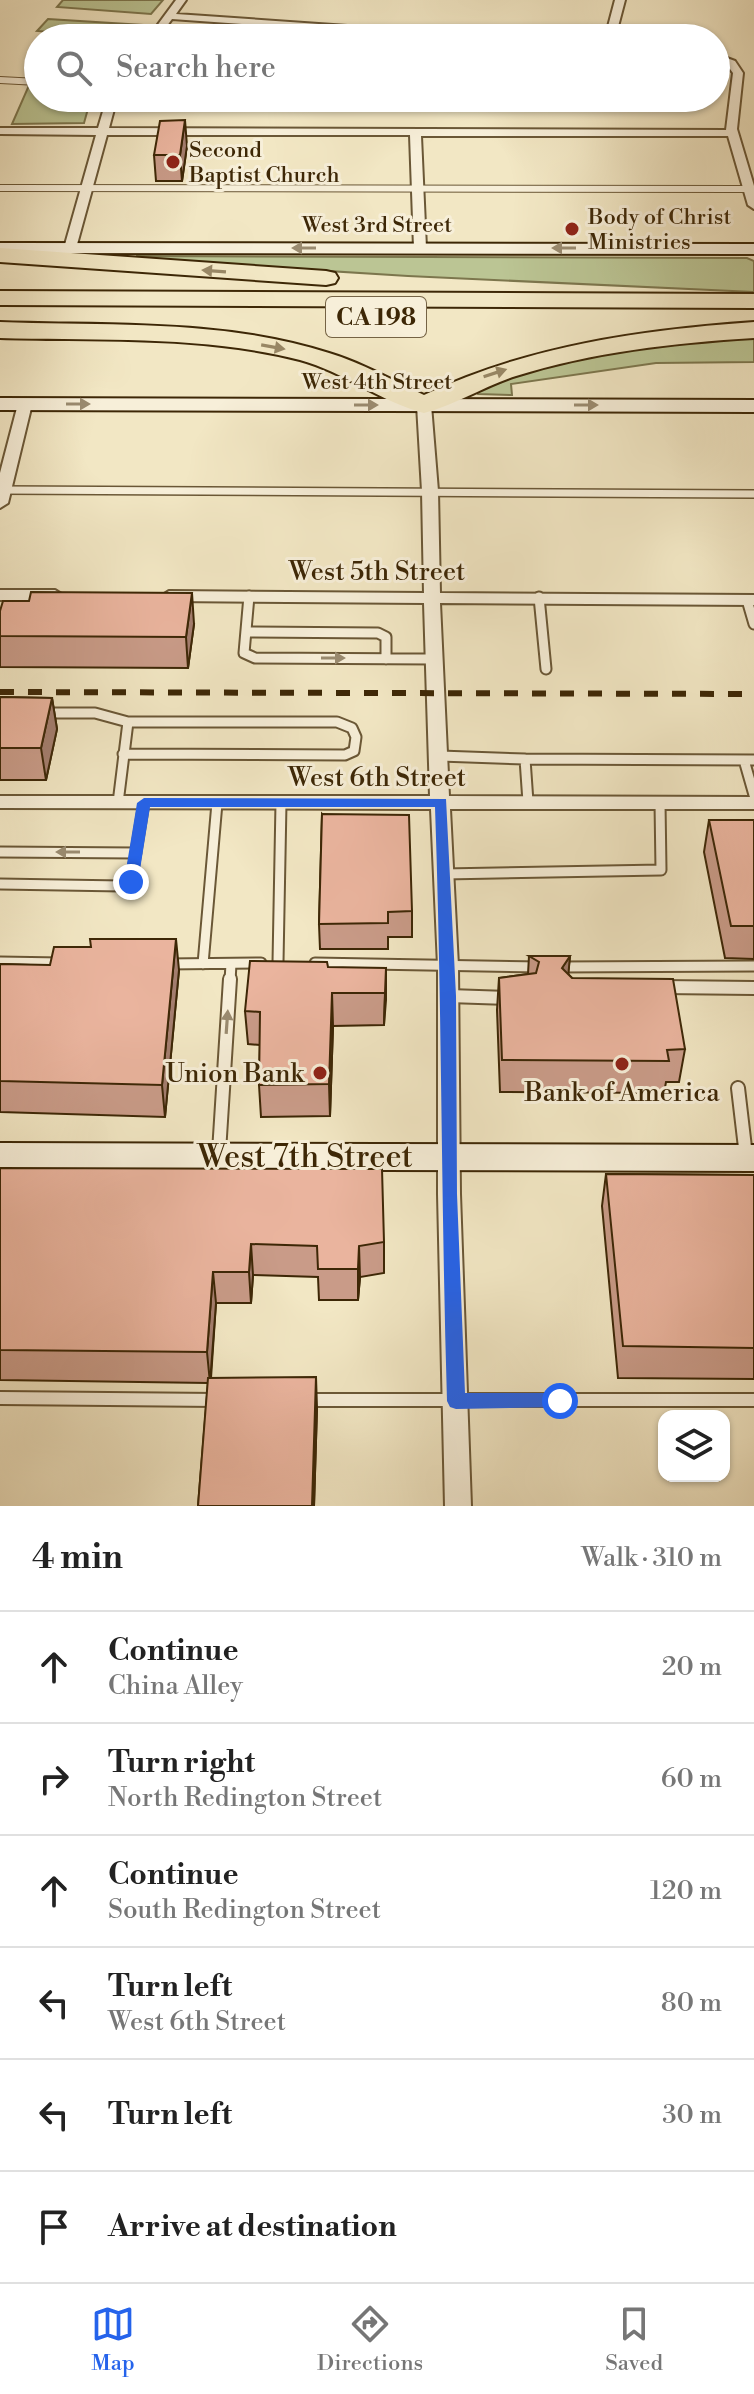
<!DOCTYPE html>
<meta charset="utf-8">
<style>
:root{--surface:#fff;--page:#f2f2f2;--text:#222;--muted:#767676;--line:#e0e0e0;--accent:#2563eb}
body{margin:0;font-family:"Libre Bodoni",serif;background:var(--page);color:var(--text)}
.controls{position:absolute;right:24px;bottom:24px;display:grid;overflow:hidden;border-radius:16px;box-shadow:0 2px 6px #0004}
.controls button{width:72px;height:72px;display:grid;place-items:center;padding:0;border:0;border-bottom:2px solid var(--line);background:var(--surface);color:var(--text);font:40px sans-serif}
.stop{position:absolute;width:24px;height:24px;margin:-18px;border:6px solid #2563eb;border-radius:50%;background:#fff}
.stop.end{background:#2563eb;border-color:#fff;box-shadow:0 2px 8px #0008}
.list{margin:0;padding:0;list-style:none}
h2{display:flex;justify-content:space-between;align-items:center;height:104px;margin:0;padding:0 32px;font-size:34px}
h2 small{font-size:26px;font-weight:400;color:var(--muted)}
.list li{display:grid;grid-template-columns:52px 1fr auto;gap:24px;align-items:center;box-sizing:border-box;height:112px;padding:0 32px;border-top:2px solid var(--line)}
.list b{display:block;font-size:30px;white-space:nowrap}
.list p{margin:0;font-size:26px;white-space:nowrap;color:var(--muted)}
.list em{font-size:26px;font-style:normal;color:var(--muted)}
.icon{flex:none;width:44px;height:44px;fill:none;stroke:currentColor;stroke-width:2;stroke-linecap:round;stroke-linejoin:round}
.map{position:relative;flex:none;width:754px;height:1506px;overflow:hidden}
.search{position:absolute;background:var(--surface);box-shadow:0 2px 6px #0004;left:24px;right:24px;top:24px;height:88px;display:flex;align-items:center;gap:20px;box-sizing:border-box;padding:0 28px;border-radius:44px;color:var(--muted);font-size:30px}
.sheet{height:776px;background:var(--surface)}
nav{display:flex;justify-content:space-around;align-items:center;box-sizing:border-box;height:112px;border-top:2px solid var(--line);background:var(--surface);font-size:22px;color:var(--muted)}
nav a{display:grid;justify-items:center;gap:4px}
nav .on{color:var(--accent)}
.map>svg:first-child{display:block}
</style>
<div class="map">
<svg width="754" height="1506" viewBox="0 0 754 1506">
<rect width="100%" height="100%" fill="#f2e7c4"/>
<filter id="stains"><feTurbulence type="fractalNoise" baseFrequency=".0025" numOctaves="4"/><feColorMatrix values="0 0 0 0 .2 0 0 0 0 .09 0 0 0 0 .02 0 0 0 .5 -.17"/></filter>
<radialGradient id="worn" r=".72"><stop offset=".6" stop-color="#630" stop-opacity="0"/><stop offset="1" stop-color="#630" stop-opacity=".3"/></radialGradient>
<path fill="#bbc594" stroke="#7c764d" stroke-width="2" d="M63 0H163L151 14 57 7Z
M48 19 142 25 132 38 37 31Z
M30 83 38 84V98H91L84 123 12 124Z
M137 256 747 258 754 261V292L408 276 136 259Z
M754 337V362L656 363 511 384 512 395 478 394 475 390C565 356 658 342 754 337Z"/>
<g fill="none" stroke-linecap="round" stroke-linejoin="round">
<defs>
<path id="lane-far3" d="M0 80 38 82
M0 188 748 189"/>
<path id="lane-far2" d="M0 490 754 494"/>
<path id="lane-far1" d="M249 596 244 653 255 658 433 659
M539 597 546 669
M747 600 754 624
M246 632 378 633 386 637V659
M43 713H95L128 722H337L352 728 356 737 354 751 345 755 123 754
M440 756 525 759
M744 760 754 795
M528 802 525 759 754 760
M118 803 128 722
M0 852 136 853
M444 874 661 870 660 803
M0 884 122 886 131 882 144 803
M0 962 61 963
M278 962 281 803
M315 963 540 967
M167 964 261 963
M203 964 217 803
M559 967 754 966
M230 981 231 964"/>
<path id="lane" d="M662 987 754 988
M449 996 508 998
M738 1088 746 1156
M219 1152 230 979
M0 1398 217 1400
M307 1400H754"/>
<path id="street" d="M176 0H186L176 14 477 35 482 38H435L172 19 158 38H148Z
M615 0H625L615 38H605Z
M716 54 735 61 743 73 737 129 754 186V209L748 205 728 136H421L426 248 420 252 414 248 410 135H107L76 248 70 252 64 248 96 135 0 134V128H98L107 98H117L109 128 726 130 733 73 727 65 716 61Z
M25 400 32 404 8 503 0 508V473L18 404Z
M424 401 431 405 438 491 440 593 754 595V605L440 603 449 796 754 797V809H450L458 966 460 1194 471 1506H445L438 1194V966L431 809 0 808V796H430L424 603 169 601 161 596 169 591 424 593 422 491 417 405Z
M0 590H55L63 595 55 600H0Z"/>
<path id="secondary" d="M0 243 754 244V254L0 253Z
M0 398 754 400V412L0 410Z
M0 1143 754 1145V1171L0 1169Z"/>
<path id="highway" d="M0 248 326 271 335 273 338 278 335 283 326 285 0 262Z
M0 291 754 294V308L0 305Z
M0 322C109 326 224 319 329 353 362 363 392 380 424 395 528 346 640 330 754 322V338C673 343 593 352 516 376 484 386 456 405 424 413 381 402 344 372 300 360 203 335 99 341 0 338Z"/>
</defs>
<use href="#lane-far3" stroke="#6a5736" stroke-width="8"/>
<use href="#lane-far2" stroke="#6a5736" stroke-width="10"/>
<use href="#lane-far1" stroke="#6a5736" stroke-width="13"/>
<use href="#lane" stroke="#6a5736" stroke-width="16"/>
<use href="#street" stroke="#6a5736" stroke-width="4"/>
<use href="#secondary" stroke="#3d2706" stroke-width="4"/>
<use href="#highway" stroke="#3d2706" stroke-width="4"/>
<use href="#lane-far3" stroke="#f7efd9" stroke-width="6"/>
<use href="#lane-far2" stroke="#f7efd9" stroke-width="7"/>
<use href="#lane-far1" stroke="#f7efd9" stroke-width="9"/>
<use href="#lane" stroke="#f7efd9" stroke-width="12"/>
<use href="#street" fill="#f7efd9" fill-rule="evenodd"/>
<use href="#secondary" fill="#f7efd9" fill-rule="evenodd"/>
<use href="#highway" fill="#f2e7c4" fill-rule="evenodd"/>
<path stroke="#3d2706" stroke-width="6" stroke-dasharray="14 14" stroke-linecap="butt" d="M0 692 754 694"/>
</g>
<path fill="#c99b88" stroke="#3d2706" stroke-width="2" d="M187 146 182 181H156L154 155Z
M0 611 194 624 188 668 0 667Z
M0 697 52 698 57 729 46 780H0Z
M322 814 412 911V937H388V949H320L319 924Z
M709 820H754V959L725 958 704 852Z
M529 956H570L568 974 572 978 685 1049 679 1082H666L664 1093 500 1092 497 1010 499 978 528 974Z
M0 964 179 970 165 1117 0 1112Z
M386 968 384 1025 333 1026 330 1116 261 1117 259 1085 260 1045 248 1044 245 1011Z
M0 1168 384 1242V1273L360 1277 358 1300H319L318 1277 253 1275 251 1303H216L211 1378 317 1408 314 1506H198L208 1383 0 1380Z
M606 1174 754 1175V1379L618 1378 602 1206Z"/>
<path fill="#a47e6f" stroke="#3d2706" stroke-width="2" d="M185 120 187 146 182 181 180 155Z
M192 593 194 624 188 668 186 637Z
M52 698 57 729 46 780 41 748Z
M176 939 179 970 165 1117 162 1085Z
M570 956 567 989 562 968Z
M386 968V1000L384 1025 385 993Z
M332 993 333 1026 330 1116 329 1084Z
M251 1244 253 1275 251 1303 249 1272Z
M359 1246 360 1277 358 1300V1269Z
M213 1272 216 1303 210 1383 207 1352Z
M316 1377 317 1408 314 1506H312Z"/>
<path fill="#eab49e" stroke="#3d2706" stroke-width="2" d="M185 120 180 155H154L160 121Z
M31 592 192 593 186 637 0 636V611L3 601H29Z
M0 697 52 698 41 748H0Z
M322 814 409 815 412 911 388 912V923L319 924Z
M709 820H754V926H731Z
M90 939H176L162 1085 0 1081V964L50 965 54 947H91Z
M529 956H570L562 968 572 978 673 979 685 1049 667 1050 669 1061 502 1060 499 978 536 973 539 962Z
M250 961 327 962 328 967 386 968 385 993H332L329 1084 259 1085 260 1012 245 1011Z
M0 1168 382 1169 384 1242 359 1246 358 1269H318L317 1246 251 1244 249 1272H213L207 1352 0 1350Z
M606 1174 754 1175V1348L623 1346Z
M316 1377 312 1506H198L208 1378Z"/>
<defs><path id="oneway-solid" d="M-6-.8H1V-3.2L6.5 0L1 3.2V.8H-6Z" transform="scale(2)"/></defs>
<g fill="#9a8b70">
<use href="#oneway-solid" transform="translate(304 248) rotate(-180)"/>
<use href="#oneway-solid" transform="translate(564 248) rotate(-180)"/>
<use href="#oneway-solid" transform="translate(78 404)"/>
<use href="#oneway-solid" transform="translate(366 405)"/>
<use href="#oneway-solid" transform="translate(586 405)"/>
<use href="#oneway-solid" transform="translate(333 658)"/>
<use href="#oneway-solid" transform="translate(68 852) rotate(-180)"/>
<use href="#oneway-solid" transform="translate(227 1022) rotate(-86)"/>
</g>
<g fill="#988765">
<use href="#oneway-solid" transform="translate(214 271) rotate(-176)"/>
<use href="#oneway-solid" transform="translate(273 347) rotate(10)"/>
<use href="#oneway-solid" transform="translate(495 373) rotate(-18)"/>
</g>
<path fill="#2563eb" d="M144 798 446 799 456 996 457 1194 465 1393H560L566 1395 569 1401 566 1407 456 1409 450 1407 447 1401C441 1203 442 1005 435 807H150L138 882 131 887 124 882 137 803Z"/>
<g fill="#8f2418" stroke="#f7efd9" stroke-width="3">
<circle cx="173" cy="162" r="8"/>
<circle cx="572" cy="229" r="8"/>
<circle cx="622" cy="1064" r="8"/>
<circle cx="320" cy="1073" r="8"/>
</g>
<g text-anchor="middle" stroke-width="6" stroke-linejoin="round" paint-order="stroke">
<g font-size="22" fill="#3d2706" stroke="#f7efd9" text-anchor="start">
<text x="189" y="157">Second<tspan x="189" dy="25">Baptist Church</tspan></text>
<text x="588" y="224">Body of Christ<tspan x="588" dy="25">Ministries</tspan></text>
</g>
<g font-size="22" fill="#3d2706" stroke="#f7efd9">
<text x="377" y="232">West 3rd Street</text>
<text x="377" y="389">West 4th Street</text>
</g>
<rect fill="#f7efd9" stroke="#756345" stroke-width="2" x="326" y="297" width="100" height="40" rx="6"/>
<g font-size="24" font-weight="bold" fill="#3d2706">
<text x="376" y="325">CA 198</text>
</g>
<g font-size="26" fill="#3d2706" stroke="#f7efd9">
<text x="377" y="580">West 5th Street</text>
<text x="377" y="786">West 6th Street</text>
</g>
<g font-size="26" fill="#3d2706" stroke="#f7efd9" text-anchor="end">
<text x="304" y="1082">Union Bank</text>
<text x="622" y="1101" text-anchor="middle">Bank of America</text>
</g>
<g font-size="32" fill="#3d2706" stroke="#f7efd9">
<text x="305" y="1167">West 7th Street</text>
</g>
</g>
<rect width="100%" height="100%" filter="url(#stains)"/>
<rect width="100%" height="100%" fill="url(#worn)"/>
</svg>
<div class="controls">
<button><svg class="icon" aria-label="layers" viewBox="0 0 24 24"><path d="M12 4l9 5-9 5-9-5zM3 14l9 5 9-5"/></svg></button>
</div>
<div class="stop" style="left:560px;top:1401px"></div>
<div class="stop end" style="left:131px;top:882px"></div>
<div class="search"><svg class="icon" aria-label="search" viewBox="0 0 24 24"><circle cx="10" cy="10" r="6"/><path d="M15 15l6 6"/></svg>Search here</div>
</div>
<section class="sheet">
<h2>4 min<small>Walk · 310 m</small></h2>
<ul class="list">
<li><svg class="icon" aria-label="ahead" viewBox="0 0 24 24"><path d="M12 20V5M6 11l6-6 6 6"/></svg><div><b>Continue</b><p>China Alley</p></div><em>20 m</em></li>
<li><svg class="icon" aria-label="right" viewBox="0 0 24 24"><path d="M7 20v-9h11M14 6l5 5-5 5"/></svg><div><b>Turn right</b><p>North Redington Street</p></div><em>60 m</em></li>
<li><svg class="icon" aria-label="ahead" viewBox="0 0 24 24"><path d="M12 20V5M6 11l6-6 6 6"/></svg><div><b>Continue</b><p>South Redington Street</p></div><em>120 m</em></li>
<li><svg class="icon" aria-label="left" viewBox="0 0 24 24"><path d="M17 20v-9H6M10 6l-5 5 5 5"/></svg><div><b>Turn left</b><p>West 6th Street</p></div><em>80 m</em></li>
<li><svg class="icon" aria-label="left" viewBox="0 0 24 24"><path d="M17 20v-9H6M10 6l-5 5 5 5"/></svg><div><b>Turn left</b></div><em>30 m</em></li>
<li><svg class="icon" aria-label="arrive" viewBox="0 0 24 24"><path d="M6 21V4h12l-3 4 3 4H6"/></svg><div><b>Arrive at destination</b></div></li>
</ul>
</section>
<nav>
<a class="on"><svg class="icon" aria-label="map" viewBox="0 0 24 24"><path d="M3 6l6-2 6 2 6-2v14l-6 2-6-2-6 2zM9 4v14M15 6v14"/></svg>Map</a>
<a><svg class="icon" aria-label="directions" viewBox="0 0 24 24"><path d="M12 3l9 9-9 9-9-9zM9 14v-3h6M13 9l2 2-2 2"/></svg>Directions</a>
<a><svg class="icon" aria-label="saved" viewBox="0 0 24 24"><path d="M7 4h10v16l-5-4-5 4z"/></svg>Saved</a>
</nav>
